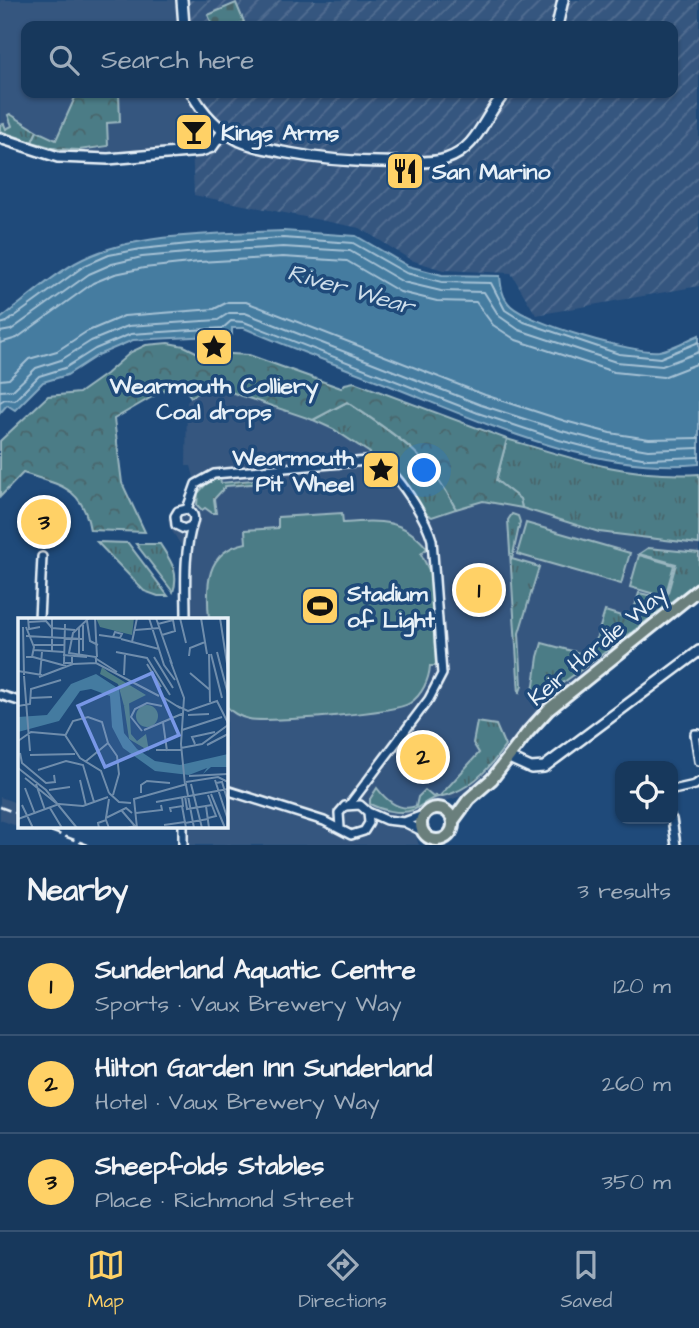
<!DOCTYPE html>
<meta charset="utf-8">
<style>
:root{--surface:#17385c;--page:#203f62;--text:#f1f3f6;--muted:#9eacbb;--line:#365272;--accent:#ffd166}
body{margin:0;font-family:"Architects Daughter",sans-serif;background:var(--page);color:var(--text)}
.controls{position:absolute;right:21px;bottom:21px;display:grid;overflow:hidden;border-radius:14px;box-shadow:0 2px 5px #0004}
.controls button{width:63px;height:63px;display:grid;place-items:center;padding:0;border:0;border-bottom:2px solid var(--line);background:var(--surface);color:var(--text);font:35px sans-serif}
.you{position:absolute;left:425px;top:471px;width:24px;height:24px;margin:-18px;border:5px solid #fff;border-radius:50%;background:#1a73e8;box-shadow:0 0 0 10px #1a73e833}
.badge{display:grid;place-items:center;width:46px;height:46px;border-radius:50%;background:var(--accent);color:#111;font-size:23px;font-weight:700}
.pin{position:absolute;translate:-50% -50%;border:4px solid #fff;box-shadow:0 2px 7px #0006}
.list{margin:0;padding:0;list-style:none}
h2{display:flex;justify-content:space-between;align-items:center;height:91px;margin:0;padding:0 28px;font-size:30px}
h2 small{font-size:23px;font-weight:400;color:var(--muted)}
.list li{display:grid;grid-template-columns:46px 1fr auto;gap:21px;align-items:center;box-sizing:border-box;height:98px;padding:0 28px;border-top:2px solid var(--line)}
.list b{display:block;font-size:26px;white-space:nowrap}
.list p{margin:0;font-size:23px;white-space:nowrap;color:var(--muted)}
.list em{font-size:23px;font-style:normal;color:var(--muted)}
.icon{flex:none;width:38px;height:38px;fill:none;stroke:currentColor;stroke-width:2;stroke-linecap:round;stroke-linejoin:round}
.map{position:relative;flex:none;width:699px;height:845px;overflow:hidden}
.search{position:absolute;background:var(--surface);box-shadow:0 2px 5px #0004;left:21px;right:21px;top:21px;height:77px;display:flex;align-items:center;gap:18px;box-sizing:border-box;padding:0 24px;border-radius:14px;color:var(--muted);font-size:26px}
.sheet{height:385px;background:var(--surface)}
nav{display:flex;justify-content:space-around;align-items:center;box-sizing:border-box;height:98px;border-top:2px solid var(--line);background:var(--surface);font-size:19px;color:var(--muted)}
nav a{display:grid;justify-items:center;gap:4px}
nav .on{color:var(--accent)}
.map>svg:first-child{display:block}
</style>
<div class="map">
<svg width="699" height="845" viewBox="0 0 699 845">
<defs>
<pattern id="industrial-furrows" width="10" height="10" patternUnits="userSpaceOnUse" patternTransform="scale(1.75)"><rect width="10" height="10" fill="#36567f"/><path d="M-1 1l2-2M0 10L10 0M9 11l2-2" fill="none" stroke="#536f92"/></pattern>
<pattern id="grass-tufts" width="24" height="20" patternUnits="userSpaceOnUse" patternTransform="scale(1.75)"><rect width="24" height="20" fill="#4c7c86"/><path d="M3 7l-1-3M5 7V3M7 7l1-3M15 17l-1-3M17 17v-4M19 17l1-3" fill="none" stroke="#49656b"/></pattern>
<pattern id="forest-crowns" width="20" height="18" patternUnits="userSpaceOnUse" patternTransform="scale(1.75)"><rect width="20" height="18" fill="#4c7c86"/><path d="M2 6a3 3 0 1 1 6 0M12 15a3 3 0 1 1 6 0" fill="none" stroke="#49656b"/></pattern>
<pattern id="cemetery-stones" width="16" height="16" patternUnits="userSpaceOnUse" patternTransform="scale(1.75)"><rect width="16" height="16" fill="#4c7c86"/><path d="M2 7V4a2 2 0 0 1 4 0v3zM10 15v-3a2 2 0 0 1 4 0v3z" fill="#49656b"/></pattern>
</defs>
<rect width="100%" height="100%" fill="#1f4a7a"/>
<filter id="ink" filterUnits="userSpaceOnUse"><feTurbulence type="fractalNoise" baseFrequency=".0143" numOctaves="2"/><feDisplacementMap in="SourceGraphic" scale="14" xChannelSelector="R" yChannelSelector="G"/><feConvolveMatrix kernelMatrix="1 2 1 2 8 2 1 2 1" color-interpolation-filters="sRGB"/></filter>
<g filter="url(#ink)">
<path fill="#36567f" d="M0 0H176L177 26H26V93H187L206 123 201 147 77 153 58 152 0 134Z
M209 386 285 409 333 429 371 453 369 457 382 461 432 517 483 501 522 508 599 532 699 544V585L624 645 558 692 480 782 459 797 428 806 418 814 415 834 419 845H179L180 826H226V619H184L183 548 170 528 168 519 172 509 186 499 195 481 191 466H186L187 402 194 394Z
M0 797 19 804V826H39L37 833 0 820Z"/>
<path fill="url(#industrial-furrows)" d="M182 0H699V286L536 315 511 273 443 270 411 260 360 228 194 195 190 93H673V26H186Z"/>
<path fill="url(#grass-tufts)" stroke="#9ab6bf" stroke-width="2" d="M10 114 37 131 32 142 0 131V125L4 124 6 129 12 126 8 115Z
M347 402C396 436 429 454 456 509L432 517 422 512 382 461 369 457 370 453 333 429 313 420Z
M507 439C573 459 628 478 699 474V544L599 532 522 508 520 499 496 481Z
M220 478 221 483 263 479V483L226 486 214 499 216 513H212L205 508 202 510 197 505 198 493 208 482Z
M512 514 518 516 520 522 512 559 539 567 519 633 522 686 519 694 508 520Z
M97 542 128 543 168 596H158L144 591Z
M136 544H160C170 560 180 572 173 592Z
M648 548 699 553V580L622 640 560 685 546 700 532 699 538 657 542 643 591 656 605 611 631 619 639 593 666 599 676 564 639 554Z
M477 722 496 725 505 746C491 766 476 784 453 793 446 796 439 796 432 799 425 802 420 807 413 810 401 815 381 810 370 804V799L377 788C386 800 400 812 416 806L418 797 425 790 433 797 436 795 439 797 479 753 473 743Z"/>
<path fill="url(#forest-crowns)" stroke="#9ab6bf" stroke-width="2" d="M77 93H119L120 122 107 123 108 146 79 150 58 149 32 142 37 131 56 140Z
M168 343 184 346 196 352 249 355 341 388 345 384 354 382 507 439 496 480 520 499 522 508 483 501 456 509C429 454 396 435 347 402L313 420 219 388 209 387 191 397 183 386H171L114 419 122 483 145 532 90 530C83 487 60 485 23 473L0 497V441L48 396 79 393 106 374 131 352 146 345Z"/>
<path fill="url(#cemetery-stones)" stroke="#9ab6bf" stroke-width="2" d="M236 3 244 22 235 26H213L208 15Z"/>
<path fill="#4c7c86" stroke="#9ab6bf" stroke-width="2" d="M342 513 343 523C380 520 402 518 427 548L421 554 430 572 436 666H430C429 680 422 695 410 703 396 713 268 723 249 719 240 717 232 713 226 706V619H209C206 586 205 551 246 543L245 530 278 528V517Z
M526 523 630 553 621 584 517 554Z
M639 555 674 565 665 597 630 587Z"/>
<path fill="#447ba0" stroke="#86aac3" stroke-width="2" d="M283 231 356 236 408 266 442 275 500 276C501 287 502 298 511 306 529 323 634 354 659 351 672 349 687 340 699 335V464C595 474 487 424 393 387 343 367 293 349 244 328H232V335L133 340 98 355 67 375 43 382 15 410 7 405 0 413V319C25 300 56 272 83 259 138 232 222 234 283 231Z"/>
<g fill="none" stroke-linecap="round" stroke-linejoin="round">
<path stroke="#a6c2d5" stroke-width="2" d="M0 324 7 322 84 266 109 255 141 249 198 243 283 238 353 243 406 273 442 282 491 283 505 310 524 322 619 354 660 358 699 342
M0 332 11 330 89 274 112 264 142 257 198 252 283 247 350 251 403 282 441 291 484 292 499 316 519 330 616 362 662 366 699 352
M0 343 17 338 93 283 115 274 144 268 199 262 283 257 347 261 400 292 437 301 476 302 493 325 516 340 614 372 663 377 699 363
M0 380 9 379 29 359 57 351 86 332 124 316 214 309 228 302H246L485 395 565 421 610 433 649 439 699 438
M0 391 13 390 36 368 61 360 91 341 128 326 218 320 229 313H245L481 405 562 431 608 443 648 450 699 448
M0 402 5 399 15 400 39 376 65 368 95 349 131 334 223 328 231 321 244 322 478 413 559 440 606 452 648 459 699 457"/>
<defs>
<path id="minor" d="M187 509 196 484 214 474 367 461C371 462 375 462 378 463 397 470 427 521 432 540L442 674 429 699 350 804
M39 619 42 557
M186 619C186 587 183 554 193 523 195 516 193 513 187 509L178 511 175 516 176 525 184 529 191 526
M0 695 19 701
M699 734H695L699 761
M226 790 324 821 351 835 364 831 369 823 368 812 360 805 345 806 339 813 340 828
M673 790 695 785 699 782
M368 812 386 820 404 822 422 831
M672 819 676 845
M404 822 423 815
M183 845V826"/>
<path id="tertiary" d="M182 0 184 26
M557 26 563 0
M192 93C202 113 220 131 240 141 253 147 268 149 282 152 323 160 361 163 404 162 417 162 433 163 446 159 478 149 485 114 505 93
M0 138 58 157 108 159 201 151 212 147 224 130
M509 758 531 768 544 767 699 651"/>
<path id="primary" d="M421 824a16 16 0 1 1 32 0a16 16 0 1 1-32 0Z
M453 821 469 799 492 779 528 732 548 710 699 589"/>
</defs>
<use href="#minor" stroke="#e8f1f8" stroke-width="12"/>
<use href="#tertiary" stroke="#e8f1f8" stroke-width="14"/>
<use href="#primary" stroke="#e8f1f8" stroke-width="16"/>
<use href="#minor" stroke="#1f4a7a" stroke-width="7"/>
<use href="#tertiary" stroke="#1f4a7a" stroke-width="9"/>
<use href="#primary" stroke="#6b7f7c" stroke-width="10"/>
<path stroke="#e8f1f8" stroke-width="2.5" stroke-dasharray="10 5" stroke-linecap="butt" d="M0 807 19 814
M37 826 88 845"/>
</g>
</g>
<defs>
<symbol id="bar-square" viewBox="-11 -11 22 22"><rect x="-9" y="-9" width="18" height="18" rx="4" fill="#ffd166" stroke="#1f4a7a"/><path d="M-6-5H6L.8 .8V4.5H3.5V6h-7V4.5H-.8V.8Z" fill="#111"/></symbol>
<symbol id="restaurant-square" viewBox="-11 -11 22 22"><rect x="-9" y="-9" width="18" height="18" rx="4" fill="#ffd166" stroke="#1f4a7a"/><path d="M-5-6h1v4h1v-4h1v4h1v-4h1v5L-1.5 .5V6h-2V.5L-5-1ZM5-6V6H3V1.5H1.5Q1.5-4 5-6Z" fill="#111"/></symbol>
<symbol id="sight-square" viewBox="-11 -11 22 22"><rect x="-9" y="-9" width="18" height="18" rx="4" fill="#ffd166" stroke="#1f4a7a"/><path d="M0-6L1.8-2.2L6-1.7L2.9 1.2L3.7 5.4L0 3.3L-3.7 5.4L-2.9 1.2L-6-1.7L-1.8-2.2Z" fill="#111"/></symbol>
<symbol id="stadium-square" viewBox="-11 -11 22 22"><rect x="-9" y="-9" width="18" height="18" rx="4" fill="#ffd166" stroke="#1f4a7a"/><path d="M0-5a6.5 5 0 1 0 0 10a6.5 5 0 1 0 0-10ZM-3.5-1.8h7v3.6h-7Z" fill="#111"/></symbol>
</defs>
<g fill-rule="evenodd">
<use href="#bar-square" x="172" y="110" width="44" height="44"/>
<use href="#restaurant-square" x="383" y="149" width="44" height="44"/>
<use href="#sight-square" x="192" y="325" width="44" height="44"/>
<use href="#sight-square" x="359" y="448" width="44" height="44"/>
<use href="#stadium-square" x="298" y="584" width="44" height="44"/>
</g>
<g text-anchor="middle" stroke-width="7" stroke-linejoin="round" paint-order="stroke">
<g font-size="23" font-weight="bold" fill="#e8f1f8" stroke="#1f4a7a" text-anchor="start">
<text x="221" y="140">Kings Arms</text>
<text x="432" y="179">San Marino</text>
<text x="214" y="393" text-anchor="middle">Wearmouth Colliery<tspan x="214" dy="26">Coal drops</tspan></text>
<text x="354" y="465" text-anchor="end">Wearmouth<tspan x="354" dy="26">Pit Wheel</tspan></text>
<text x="347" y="601">Stadium<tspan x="347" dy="26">of Light</tspan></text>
</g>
<g font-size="23" fill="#e8f1f8" stroke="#1f4a7a">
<text transform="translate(597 645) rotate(-40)" y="8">Keir Hardie Way</text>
</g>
<g font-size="24" font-style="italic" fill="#cfdfeb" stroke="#1f4a7a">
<text transform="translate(351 289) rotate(16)" y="8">River Wear</text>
</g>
</g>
<g transform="translate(18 618)">
<rect width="210" height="210" fill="#1f4a7a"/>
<path d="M78 0H116L114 17 82 9ZM84 49 90 54 128 77 106 88 100 66 82 56Z" fill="#4c7c86"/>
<path d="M111 84 113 116 119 123 128 116 131 133 111 121 106 88Z" fill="#4c7c86"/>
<path d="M118 98a11 11 0 1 1 22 0a11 11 0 1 1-22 0Z" fill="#4c7c86"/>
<path d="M78 56 101 71 106 115 119 131 137 143 162 147 210 136V149H193L185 156 189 150 171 157 137 153 105 130 94 109 92 78 73 71 62 73 41 103 0 114V99L29 97 53 66Z" fill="#447ba0"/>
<path fill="none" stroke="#6f8dac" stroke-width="2" d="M10 0 11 11 22 9M71 0 55 15 51 35 78 39V45M77 0 79 39M131 0 146 47 157 62M138 0 154 46M162 0 168 25M183 0 189 36M202 0 210 52M69 3 72 23 80 27M11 4 28 3 34 10M47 6 46 45H54V39M140 6 155 2 157 13 144 17M5 9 6 57M8 9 16 29 14 39H8M61 9V36M34 10 57 12M117 12 142 10M81 17 102 20 104 16 97 14 95 19M8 18 65 21M103 21 141 31M114 24 119 0H131M16 27H46M16 32 46 34M34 33V0M65 33V7M98 34 129 40 152 77M199 34 210 76M191 36 192 84M193 36 204 80M45 37 69 39M171 38 172 30 187 24M15 39 48 48M136 39 155 70M77 40 99 54M152 42 166 80 163 126 167 167M129 46 143 69M0 53 24 57M172 55 192 72M22 57 24 34M106 57 107 36M6 58 12 133M21 59 55 46 78 45 141 78M143 78 162 90M12 80 34 79M0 88 12 86 13 71 43 62M159 88 170 93 199 83 210 105M170 97 191 96M145 104 149 133M126 112 166 95M164 112 204 99M124 113 113 99 117 91 129 85 144 88M47 118 55 103 70 99 84 104 90 125M0 123 13 114 47 117 62 140 83 153 91 175M90 125 99 138 101 156 95 177M177 126 174 119 197 114M189 127 210 116M163 130 184 126 210 107M138 132H163M2 135 4 145 28 165 37 164 36 157M12 137 57 136M67 144 90 125M0 150 28 172 59 210M20 152 48 143 65 147 76 184M171 158 210 156M7 160 38 185M62 162 68 188M197 162 210 202M168 164 200 159 210 164M198 165 204 164 210 184M18 166 27 192M173 166 184 210M168 167 176 210M7 170 17 196M31 172 52 169M91 175 101 184 113 185M123 175V167L129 163 152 165M193 176 207 210M167 178 169 191 194 187M91 181 88 200 108 190 114 195M138 184 210 171M4 187 15 210M164 188 168 210M188 188 191 210M32 190 44 210M104 193 117 208 110 210M153 194 152 190 165 188 164 179M118 195 144 192 143 187M190 200 198 198 190 177M0 201 41 186 65 188 90 179M167 205 190 201M146 207 167 204M81 210 80 205 88 202 91 210M119 210 116 181 169 166"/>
<path fill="#7897e6" fill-opacity="0.15" stroke="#7897e6" stroke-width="3.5" d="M134 55 161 117 87 149 60 88Z"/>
<rect width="210" height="210" fill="none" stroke="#e8f1f8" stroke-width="3.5"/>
</g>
</svg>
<div class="controls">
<button><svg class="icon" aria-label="locate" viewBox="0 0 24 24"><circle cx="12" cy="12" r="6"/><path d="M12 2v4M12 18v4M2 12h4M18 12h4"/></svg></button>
</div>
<div class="you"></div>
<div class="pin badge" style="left:479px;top:590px">1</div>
<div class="pin badge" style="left:423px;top:757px">2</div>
<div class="pin badge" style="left:44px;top:522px">3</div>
<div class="search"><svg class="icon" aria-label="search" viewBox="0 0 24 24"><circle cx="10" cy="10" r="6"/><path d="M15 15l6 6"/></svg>Search here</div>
</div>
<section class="sheet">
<h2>Nearby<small>3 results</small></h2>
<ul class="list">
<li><span class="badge">1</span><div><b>Sunderland Aquatic Centre</b><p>Sports · Vaux Brewery Way</p></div><em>120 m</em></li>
<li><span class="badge">2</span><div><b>Hilton Garden Inn Sunderland</b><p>Hotel · Vaux Brewery Way</p></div><em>260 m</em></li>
<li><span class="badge">3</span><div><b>Sheepfolds Stables</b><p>Place · Richmond Street</p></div><em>350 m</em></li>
</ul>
</section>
<nav>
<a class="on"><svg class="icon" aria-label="map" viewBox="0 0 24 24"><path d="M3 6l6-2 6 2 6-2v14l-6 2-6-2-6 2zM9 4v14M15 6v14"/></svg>Map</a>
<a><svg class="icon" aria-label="directions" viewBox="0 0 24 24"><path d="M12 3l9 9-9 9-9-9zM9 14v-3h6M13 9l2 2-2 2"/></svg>Directions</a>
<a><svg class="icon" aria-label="saved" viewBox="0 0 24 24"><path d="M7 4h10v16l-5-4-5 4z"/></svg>Saved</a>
</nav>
